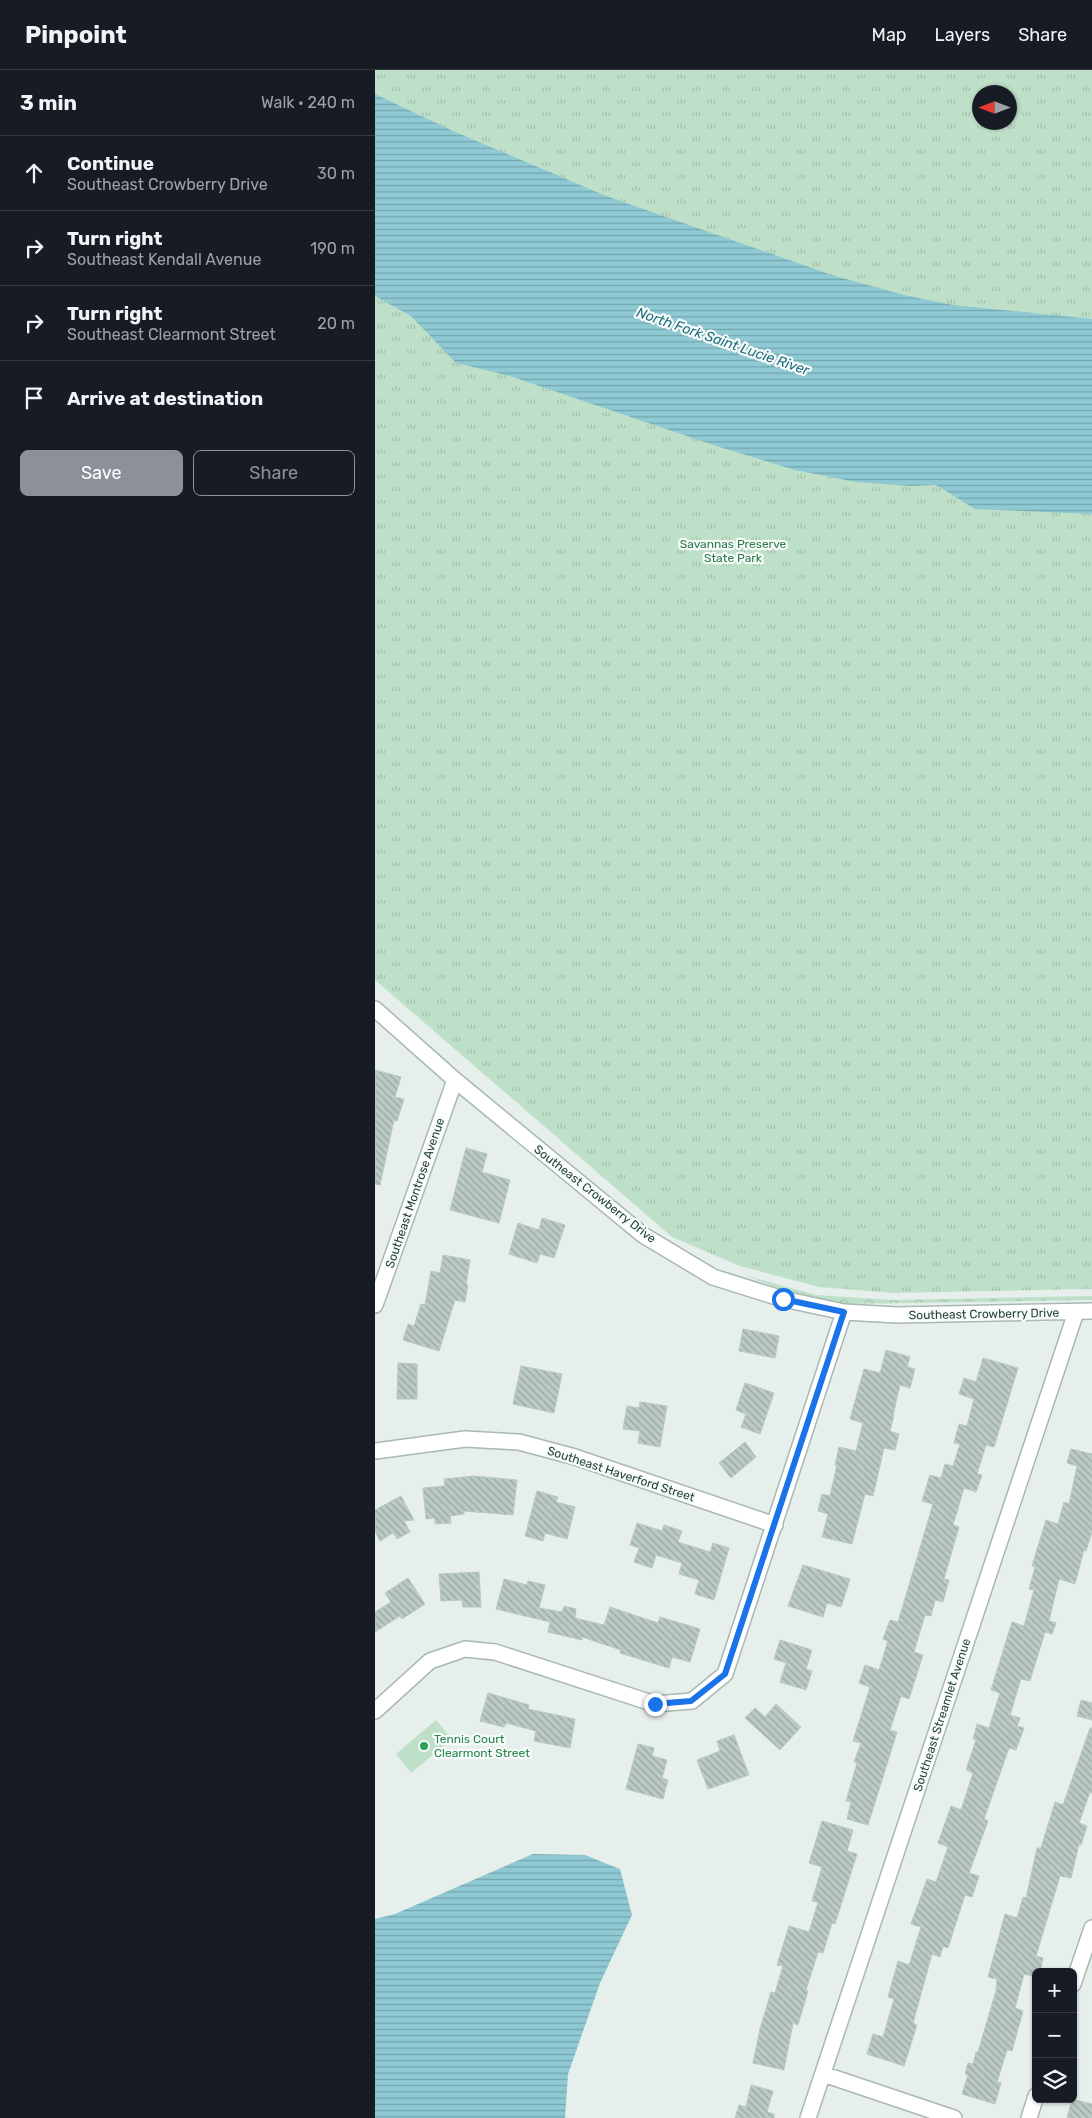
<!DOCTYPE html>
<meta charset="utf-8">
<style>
:root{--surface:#171b24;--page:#242831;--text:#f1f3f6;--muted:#9ea1a6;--line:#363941;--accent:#8c9099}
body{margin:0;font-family:Rubik,sans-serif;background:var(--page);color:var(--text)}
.controls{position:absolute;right:15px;bottom:15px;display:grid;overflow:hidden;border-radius:8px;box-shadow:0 1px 4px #0004}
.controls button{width:45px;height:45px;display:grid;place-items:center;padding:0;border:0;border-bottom:1px solid var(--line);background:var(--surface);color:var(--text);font:25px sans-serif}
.compass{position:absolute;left:597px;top:15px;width:45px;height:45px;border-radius:50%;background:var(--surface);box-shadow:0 1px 4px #0004;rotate:270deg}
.stop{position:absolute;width:15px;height:15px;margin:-11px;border:4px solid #1a73e8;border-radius:50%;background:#fff}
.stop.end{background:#1a73e8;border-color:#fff;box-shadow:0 1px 5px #0008}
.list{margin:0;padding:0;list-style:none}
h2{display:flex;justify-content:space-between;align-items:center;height:65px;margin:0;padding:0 20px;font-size:21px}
h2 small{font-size:16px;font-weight:400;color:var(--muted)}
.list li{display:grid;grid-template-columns:32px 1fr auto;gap:15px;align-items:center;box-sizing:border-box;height:75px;padding:0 20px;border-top:1px solid var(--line)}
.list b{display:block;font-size:19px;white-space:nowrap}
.list p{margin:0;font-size:16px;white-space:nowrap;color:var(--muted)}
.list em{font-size:16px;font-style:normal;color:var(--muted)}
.actions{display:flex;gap:10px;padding:15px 20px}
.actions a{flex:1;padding:11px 0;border:1px solid var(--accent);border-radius:8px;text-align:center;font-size:18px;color:var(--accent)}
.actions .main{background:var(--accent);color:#fff}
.icon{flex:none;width:28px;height:28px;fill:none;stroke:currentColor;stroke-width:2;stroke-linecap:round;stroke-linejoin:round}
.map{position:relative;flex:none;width:717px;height:2048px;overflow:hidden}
header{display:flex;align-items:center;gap:30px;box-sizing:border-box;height:70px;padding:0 25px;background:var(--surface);border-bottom:1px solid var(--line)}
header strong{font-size:24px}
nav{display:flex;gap:28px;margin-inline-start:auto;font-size:18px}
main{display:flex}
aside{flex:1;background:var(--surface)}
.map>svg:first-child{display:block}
</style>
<header>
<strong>Pinpoint</strong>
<nav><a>Map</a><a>Layers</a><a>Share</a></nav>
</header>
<main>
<aside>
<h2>3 min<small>Walk · 240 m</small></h2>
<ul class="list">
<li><svg class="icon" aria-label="ahead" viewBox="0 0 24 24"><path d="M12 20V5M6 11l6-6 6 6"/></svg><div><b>Continue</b><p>Southeast Crowberry Drive</p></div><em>30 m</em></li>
<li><svg class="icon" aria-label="right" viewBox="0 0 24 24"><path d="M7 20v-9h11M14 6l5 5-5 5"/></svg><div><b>Turn right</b><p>Southeast Kendall Avenue</p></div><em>190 m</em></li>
<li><svg class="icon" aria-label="right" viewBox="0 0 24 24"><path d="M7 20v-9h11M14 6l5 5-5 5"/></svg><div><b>Turn right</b><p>Southeast Clearmont Street</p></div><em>20 m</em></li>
<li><svg class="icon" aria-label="arrive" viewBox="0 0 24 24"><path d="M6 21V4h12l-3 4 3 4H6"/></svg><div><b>Arrive at destination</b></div></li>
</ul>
<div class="actions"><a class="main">Save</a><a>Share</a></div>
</aside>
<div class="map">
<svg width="717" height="2048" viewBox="0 0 717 2048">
<defs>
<pattern id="forest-crowns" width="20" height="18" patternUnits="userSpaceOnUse" patternTransform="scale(1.25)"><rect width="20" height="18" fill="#bfe0c8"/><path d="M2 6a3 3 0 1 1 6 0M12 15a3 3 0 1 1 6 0" fill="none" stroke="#a4c1ad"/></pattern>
<pattern id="park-tufts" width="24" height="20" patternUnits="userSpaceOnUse" patternTransform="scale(1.25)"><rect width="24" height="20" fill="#bfe0c8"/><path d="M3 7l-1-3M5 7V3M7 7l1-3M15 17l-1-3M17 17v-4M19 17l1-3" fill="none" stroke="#a4c1ad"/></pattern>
<pattern id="water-rules" width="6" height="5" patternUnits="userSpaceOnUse" patternTransform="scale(1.25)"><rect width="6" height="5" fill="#8ec9d4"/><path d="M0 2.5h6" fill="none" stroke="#74a5ad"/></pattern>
<pattern id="building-back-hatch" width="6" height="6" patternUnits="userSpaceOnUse" patternTransform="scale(1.25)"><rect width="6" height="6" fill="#bbcac4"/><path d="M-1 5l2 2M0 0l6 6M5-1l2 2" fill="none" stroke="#98a6a0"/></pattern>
</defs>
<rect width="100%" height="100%" fill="#e6efeb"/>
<path fill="url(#forest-crowns)" d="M369 1205 441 1225 517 1230 717 1226V1230L471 1234 410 1221Z"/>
<path fill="url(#park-tufts)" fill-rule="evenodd" d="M0 0H717V1219L518 1223 444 1217 365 1196 297 1167 0 910ZM604 22H634V52H604Z"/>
<path fill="#bfe0c8" d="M61 1650 77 1669 36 1703 21 1684Z"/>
<path fill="url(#water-rules)" d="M0 24 78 61 231 126 460 206 529 225 578 235 717 249V444L600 439 561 415 535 416 481 412 420 400 341 376 135 306 81 293 36 246 0 226Z
M158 1784 210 1785 245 1799 257 1845 225 1913 193 2004 190 2048H0V1849L20 1844Z"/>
<path fill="url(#building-back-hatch)" stroke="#b8c9c2" d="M0 1000 26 1007 20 1027 29 1029 22 1051 19 1050 5 1115 0 1114Z
M91 1078 112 1084 107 1102 135 1110 124 1153 75 1140Z
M167 1148 190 1155 179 1188 165 1184 162 1193 134 1184 143 1153 164 1160Z
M68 1185 95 1190 91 1215H93L90 1232 80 1230 64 1281 28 1270 33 1254 39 1256 46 1234 50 1235 56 1201 65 1203Z
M368 1259 404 1266 400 1288 364 1281Z
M511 1280 535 1287 532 1297 540 1299 535 1318 525 1315 518 1345H519L515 1361 524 1364 520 1380 509 1378 498 1426 490 1424 477 1474 447 1467 453 1444 443 1441 447 1424 455 1426 462 1395H460L464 1377 481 1381 488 1353 475 1349 489 1299 505 1303Z
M608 1288 643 1298 619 1377 611 1375 602 1404 607 1405 601 1422 589 1418 578 1455 584 1457 569 1509 574 1510 568 1532 560 1530 556 1546 550 1545 539 1582 548 1585 534 1629 526 1626 515 1660 522 1662 493 1755 472 1749 476 1732 471 1731 482 1693 479 1692 486 1673 478 1671 495 1617 484 1613 490 1595 504 1600 513 1571 508 1569 515 1550 523 1552 558 1434 547 1431 555 1405 566 1408 570 1394 578 1396 585 1374 579 1373 584 1354 592 1356 599 1329 584 1324 589 1308 601 1312Z
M23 1293 42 1294V1329H22Z
M146 1296 187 1304 179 1343 138 1334Z
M370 1313 399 1323 385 1364 366 1357 371 1344 361 1340Z
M265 1332 292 1336 285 1377 263 1373 265 1361 248 1359 252 1336 264 1338Z
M370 1372 381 1387 356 1408 344 1393Z
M696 1379 717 1384V1462L711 1481 709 1480 700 1514 684 1509 674 1551 681 1553 677 1564 670 1562 655 1611 646 1609 635 1645 645 1648 642 1656 649 1658 641 1680 634 1678 609 1749 613 1751 594 1803 604 1806 597 1827 590 1825 573 1878 568 1876 565 1887 557 1884 538 1953 542 1955 529 1996 492 1984 498 1964 508 1967 519 1929 513 1927 523 1891 534 1895 546 1857 536 1854 541 1840 552 1809 561 1812 573 1777 563 1773 576 1736 586 1740 598 1703 591 1700 601 1670 598 1669 602 1654 614 1658 625 1623 616 1620 637 1552 649 1556 659 1520 654 1519 660 1497 657 1496 671 1450 683 1454 689 1432 694 1434 702 1396 692 1393Z
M99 1406 142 1410 138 1445 89 1441V1444L75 1446 76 1453 60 1454V1448L51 1449 48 1418 70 1416 69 1409Z
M162 1421 183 1427 181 1432 200 1437 192 1469 170 1463 168 1471 150 1466Z
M26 1426 39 1450 29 1451 35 1462 22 1469 18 1463 5 1471 0 1461V1440Z
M262 1453 287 1461 289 1455 307 1461 303 1472 335 1482 338 1473 354 1478 339 1530 320 1524 324 1510 304 1504 307 1493 281 1485 277 1498 259 1492 264 1478 255 1475Z
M428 1495 475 1509 466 1537 452 1533 448 1547 413 1536Z
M104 1502 106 1537H88L87 1530 66 1531 64 1504Z
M33 1508 50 1534 27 1549 25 1546 0 1562V1542L16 1532 10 1523Z
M129 1509 152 1515 153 1511 170 1515 164 1538 187 1542 189 1536 201 1539 200 1548 229 1555 235 1537 283 1553 285 1547 325 1559 315 1592 297 1587 294 1598 245 1583 246 1580 207 1567V1570L173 1562 175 1552 121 1539Z
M405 1570 437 1580 431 1599 437 1601 431 1620 405 1612 411 1593 399 1589Z
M113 1623 154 1635 153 1639 200 1649 195 1678 159 1671 161 1661 131 1653 129 1657 105 1651Z
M706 1630 717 1633V1650L702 1646Z
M401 1634 426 1657 405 1680 370 1648 380 1638 390 1647Z
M715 1658H717V1723L715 1722 704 1753 712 1756 706 1775 704 1774 696 1808 685 1806 661 1886 668 1888 665 1902H661V1907L649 1904 640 1938 648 1941 637 1981 632 1980 622 2012 626 2013 620 2034 587 2024 593 2005 590 2004 593 1993 598 1994 601 1982H603L621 1921 622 1909 613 1907 630 1844 642 1848 648 1827 651 1828 662 1778H666L680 1732 688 1735Z
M359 1665 374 1705 333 1719 322 1690 345 1681 342 1671Z
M263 1674 279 1678 277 1686 292 1690 287 1708 293 1710 288 1729 251 1719Z
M447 1751 478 1760 472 1781 482 1784 460 1854 457 1853 448 1883 443 1882 431 1920 433 1921 423 1955 418 1953 409 2000 378 1993 385 1959 396 1922 400 1923 408 1896 402 1895 414 1856 434 1862 443 1832 437 1831 447 1797 434 1793Z
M376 2015 398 2021 392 2042 399 2044V2048H360L364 2035 371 2037Z
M697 2029 717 2034V2048H692Z"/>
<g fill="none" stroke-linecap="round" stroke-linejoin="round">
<defs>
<path id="minor" d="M0 939 80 1010 268 1165 338 1207 408 1229 469 1242 522 1245 717 1241
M0 1235 80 1010
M0 1381 90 1369 144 1372 200 1387 400 1455
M0 1641 55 1591 90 1579 120 1582 280 1634 317 1631 350 1604 469 1242
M698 1914 717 1858
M448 2004 579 2048
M433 2048 701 1242
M654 2048 661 2026"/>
</defs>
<use href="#minor" stroke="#a8b8b2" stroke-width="18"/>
<use href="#minor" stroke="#fff" stroke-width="15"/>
</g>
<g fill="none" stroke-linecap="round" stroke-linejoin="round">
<path stroke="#1a73e8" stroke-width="6" d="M280 1634 316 1631 350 1604 469 1242 408 1229"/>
</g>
<circle fill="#2e9e5b" stroke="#f7fbf9" stroke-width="2" cx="49" cy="1676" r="5"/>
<g text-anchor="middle" stroke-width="4.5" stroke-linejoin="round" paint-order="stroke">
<g font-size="12" fill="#2d7a4b" stroke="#f7fbf9">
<text x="358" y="478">Savannas Preserve<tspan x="358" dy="14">State Park</tspan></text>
</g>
<g font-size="12" fill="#24423a" stroke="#f7fbf9">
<text transform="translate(40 1123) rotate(-71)" y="4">Southeast Montrose Avenue</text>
<text transform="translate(220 1124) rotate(38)" y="4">Southeast Crowberry Drive</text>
<text transform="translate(609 1244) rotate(-1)" y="4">Southeast Crowberry Drive</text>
<text transform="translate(246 1404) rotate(18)" y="4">Southeast Haverford Street</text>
<text transform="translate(567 1645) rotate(-72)" y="4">Southeast Streamlet Avenue</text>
</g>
<g font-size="12" fill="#27864d" stroke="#f7fbf9" text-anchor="start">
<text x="59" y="1673">Tennis Court<tspan x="59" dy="14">Clearmont Street</tspan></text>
</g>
<g font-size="14" font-style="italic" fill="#1c6f80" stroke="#f7fbf9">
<text transform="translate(348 271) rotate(19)" y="5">North Fork Saint Lucie River</text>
</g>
</g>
</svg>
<div class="controls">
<button>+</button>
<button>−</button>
<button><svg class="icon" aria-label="layers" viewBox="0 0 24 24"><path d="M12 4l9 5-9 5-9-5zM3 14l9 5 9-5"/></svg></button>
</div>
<svg class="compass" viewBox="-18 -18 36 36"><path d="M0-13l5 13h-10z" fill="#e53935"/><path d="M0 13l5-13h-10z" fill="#9ea1a6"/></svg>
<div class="stop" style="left:408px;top:1229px"></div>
<div class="stop end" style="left:280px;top:1634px"></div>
</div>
</main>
